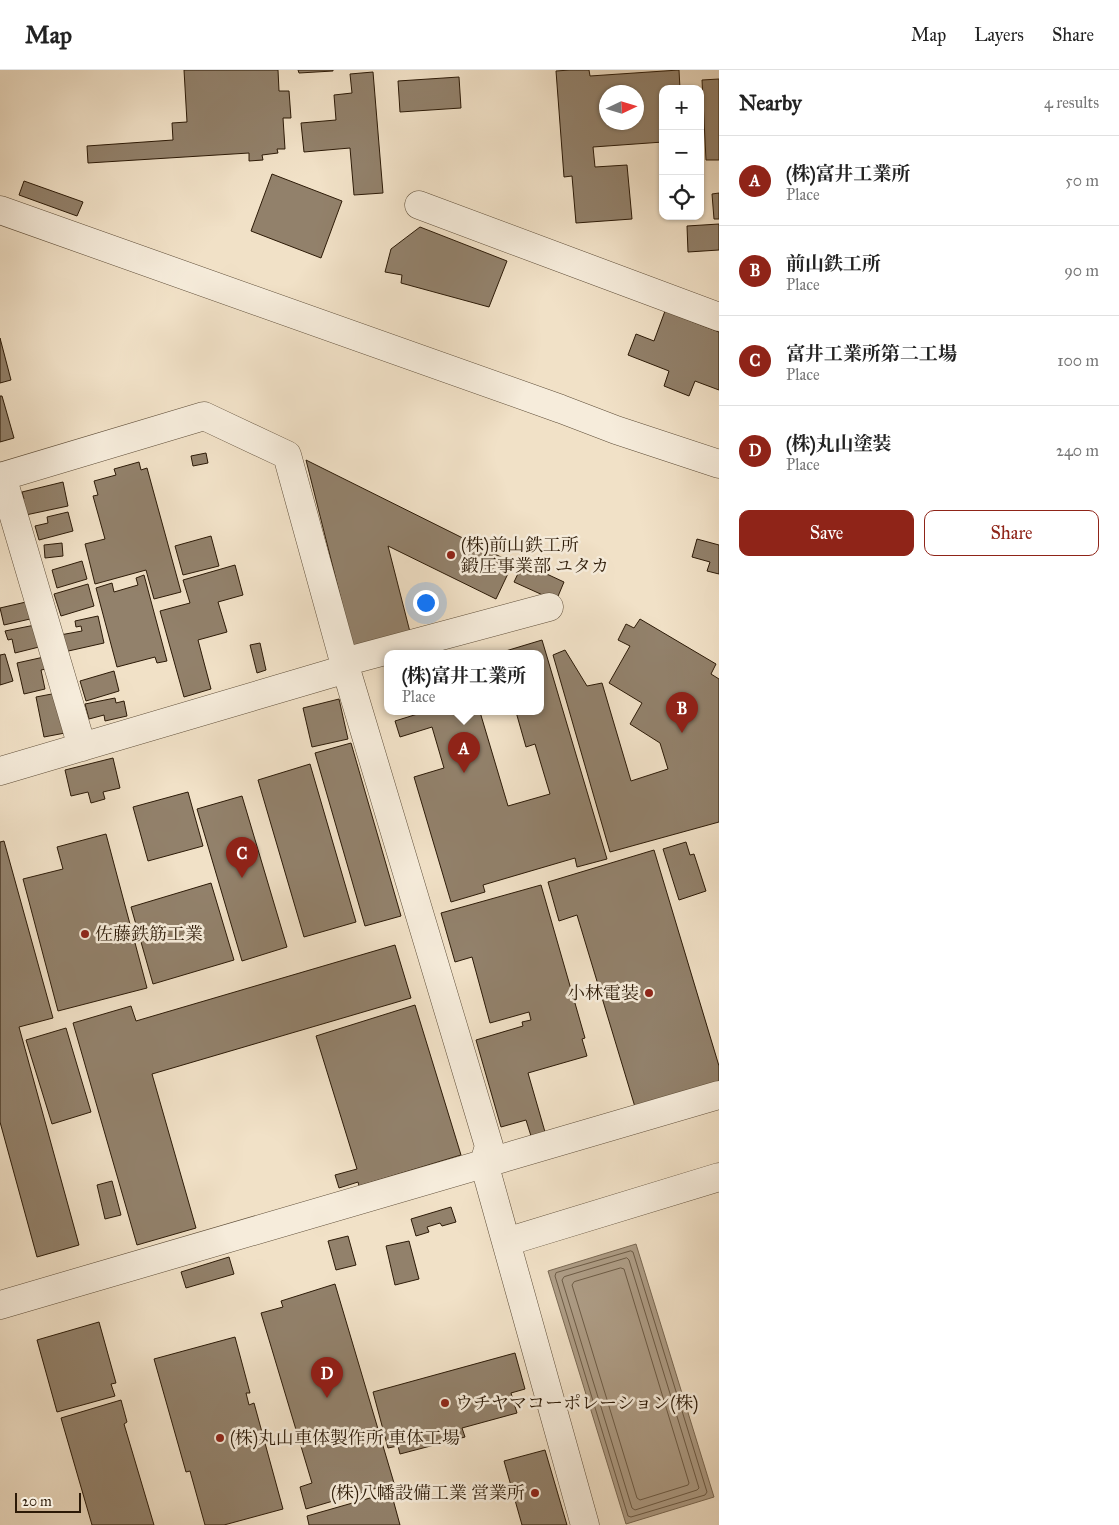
<!DOCTYPE html>
<meta charset="utf-8">
<style>
:root{--surface:#fff;--page:#f6f6f6;--text:#222;--muted:#767676;--line:#e0e0e0;--accent:#8f2418}
body{margin:0;font-family:"IM FELL Great Primer","Noto Serif JP",serif;background:var(--page);color:var(--text)}
.controls{position:absolute;right:15px;top:15px;display:grid;overflow:hidden;border-radius:10px;box-shadow:0 1px 4px #0004}
.controls button{width:45px;height:45px;display:grid;place-items:center;padding:0;border:0;border-bottom:1px solid var(--line);background:var(--surface);color:var(--text);font:25px sans-serif}
.compass{position:absolute;left:599px;top:15px;width:45px;height:45px;border-radius:50%;background:var(--surface);box-shadow:0 1px 4px #0004;rotate:86deg}
.scale{position:absolute;left:15px;bottom:12px;width:66px;box-sizing:border-box;padding-left:5px;border:2px solid #2c1a07;border-top:0;font-size:14px;line-height:18px;white-space:nowrap;color:#2c1a07;-webkit-text-stroke:4px #f6ecdb;paint-order:stroke}
.you{position:absolute;left:425px;top:532px;width:18px;height:18px;margin:-12px;border:4px solid #fff;border-radius:50%;background:#1a73e8;box-shadow:0 0 0 8px #1a73e833}
.badge{display:grid;place-items:center;width:32px;height:32px;border-radius:50%;background:var(--accent);color:#fff;font-size:16px;font-weight:700}
.pin{position:absolute;translate:-50% -41px;filter:drop-shadow(0 1px 2px #0008)}
.pin::after{content:'';position:absolute;top:26px;width:18px;height:15px;background:inherit;clip-path:polygon(0 0,100% 0,50% 100%)}
.popup{position:absolute;left:384px;top:580px;width:160px;height:65px;box-sizing:border-box;display:grid;place-content:center;border-radius:10px;background:var(--surface);filter:drop-shadow(0 1px 4px #0005);font-size:16px;white-space:nowrap;color:var(--muted)}
.popup b{font-size:19px;color:var(--text)}
.popup::after{content:'';position:absolute;left:50%;top:100%;margin-left:-10px;border:10px solid transparent;border-top-color:var(--surface)}
.list{margin:0;padding:0;list-style:none}
h2{display:flex;justify-content:space-between;align-items:center;height:65px;margin:0;padding:0 20px;font-size:21px}
h2 small{font-size:16px;font-weight:400;color:var(--muted)}
.list li{display:grid;grid-template-columns:32px 1fr auto;gap:15px;align-items:center;box-sizing:border-box;height:90px;padding:0 20px;border-top:1px solid var(--line)}
.list b{display:block;font-size:19px;white-space:nowrap}
.list p{margin:0;font-size:16px;white-space:nowrap;color:var(--muted)}
.list em{font-size:16px;font-style:normal;color:var(--muted)}
.actions{display:flex;gap:10px;padding:15px 20px}
.actions a{flex:1;padding:11px 0;border:1px solid var(--accent);border-radius:10px;text-align:center;font-size:18px;color:var(--accent)}
.actions .main{background:var(--accent);color:#fff}
.icon{flex:none;width:28px;height:28px;fill:none;stroke:currentColor;stroke-width:2;stroke-linecap:round;stroke-linejoin:round}
.map{position:relative;flex:none;width:719px;height:1455px;overflow:hidden}
header{display:flex;align-items:center;gap:30px;box-sizing:border-box;height:70px;padding:0 25px;background:var(--surface);border-bottom:1px solid var(--line)}
header strong{font-size:24px}
nav{display:flex;gap:28px;margin-inline-start:auto;font-size:18px}
main{display:flex}
aside{flex:1;background:var(--surface)}
.map>svg:first-child{display:block}
</style>
<header>
<strong>Map</strong>
<nav><a>Map</a><a>Layers</a><a>Share</a></nav>
</header>
<main>
<div class="map">
<svg width="719" height="1455" viewBox="0 0 719 1455">
<rect width="100%" height="100%" fill="#f1e1c7"/>
<filter id="stains"><feTurbulence type="fractalNoise" baseFrequency=".004" numOctaves="4"/><feColorMatrix values="0 0 0 0 .2 0 0 0 0 .09 0 0 0 0 .02 0 0 0 .5 -.17"/></filter>
<radialGradient id="worn" r=".72"><stop offset=".6" stop-color="#630" stop-opacity="0"/><stop offset="1" stop-color="#630" stop-opacity=".3"/></radialGradient>
<path fill="#ae9d86" stroke="#7a6953" d="M636 1174 714 1427 626 1454 548 1201Z"/>
<g fill="none" stroke-linecap="round" stroke-linejoin="round">
<path stroke="#6d5c46" stroke-width="1" d="M631 1181 633 1182 707 1422 705 1425 631 1447 628 1446 555 1206 556 1203Z
M627 1188 629 1190 699 1418 697 1420 635 1440 632 1438 562 1210 564 1207Z
M621 1198 624 1199 689 1413 688 1415 640 1430 637 1428 572 1215 574 1212Z"/>
</g>
<path fill="#92816b" stroke="#2c1a07" fill-rule="evenodd" d="M184 0H278L279 21H289L291 48H283L285 79H277L278 83 262 85 263 90 249 91V83L88 93 87 76 173 70 172 53 187 52Z
M298 0H333V1L299 3Z
M570 0H589L590 6 679 0 680 19H663V72L593 77 595 97 627 95 632 149 576 153 572 106 564 107 556 1ZM606 22H636V52H606Z
M373 2 383 123 354 125 350 78 304 82 301 53 336 50 334 25 352 23 350 4Z
M459 7 461 38 400 42 398 11Z
M719 9V90H706L702 10Z
M272 104 342 131 321 188 251 161Z
M24 111 83 132 77 146 19 125Z
M719 123V149H714L712 124Z
M719 154V180L688 182 687 156Z
M420 157 507 191 489 237 401 213 402 205 385 202 391 179Z
M665 241 719 262V320L695 311 689 326 664 316 669 301 628 285 636 264 654 271Z
M0 268 11 310 0 313Z
M0 326H2L14 368 0 372Z
M206 383 208 393 193 396 191 386Z
M306 390 513 493 496 529 388 476 410 562 354 581Z
M139 392 141 400 147 398 181 522 154 529 146 500 95 514 85 474 105 469 93 426 98 425 94 411 116 405 114 399Z
M63 412 68 436 21 446 17 431 24 429 22 422Z
M68 442 73 461 39 470 35 456 48 453 47 447Z
M211 466 219 496 183 505 175 476Z
M697 469 719 475V504L707 501 710 492 692 487Z
M62 473 63 486 45 488 44 475Z
M82 491 87 509 57 518 52 500Z
M523 493 564 512 556 531 514 512Z
M235 495 243 525 218 532 227 562 198 570 211 619 184 627 160 541 190 533 183 510Z
M144 505 167 591 157 593 155 587 117 597 96 518 112 513 114 522 138 515 136 508Z
M88 514 94 536 61 546 54 524Z
M26 532 30 549 4 555 0 538Z
M98 546 104 573 64 582 60 565 82 561 81 556 76 557 75 551Z
M640 549 716 594 711 604 719 609V752L610 782 553 585 565 580 587 616 602 613 631 711 668 699 660 673 630 654 642 633 609 613 630 576 618 570 626 554 634 558Z
M35 555 39 577 15 583 12 569 8 570 5 561Z
M542 570 607 789 577 797 575 788 483 815 485 822 451 832 414 707 444 698 432 657 400 667 395 651 424 642H480L508 736 550 724 535 674 526 677 516 642H540V584H499V583Z
M260 573 266 600 257 603 250 575Z
M5 584 13 611 0 615V585Z
M44 587 46 599 41 600 45 619 24 624 17 593Z
M114 601 119 621 86 631 80 611Z
M57 623 65 663 44 667 36 627Z
M115 628 116 633 124 631 127 646 105 651 104 645 89 649 85 634Z
M339 629 348 669 312 677 303 638Z
M351 673 401 846 365 856 315 683Z
M113 688 120 718 103 722 105 729 91 733 88 722 71 726 65 700Z
M310 694 356 852 304 867 258 710Z
M188 722 203 776 148 791 133 737Z
M242 726 287 877 242 891 197 739Z
M106 764 147 918 58 941 23 809 63 799 57 777Z
M4 771 53 948 19 957 79 1175 37 1187 0 1052V772Z
M686 772 690 785 694 784 706 821 679 830 663 779Z
M654 780 719 996V1012L635 1037 577 845 559 851 548 812Z
M211 813 234 890 153 914 131 837Z
M541 815 585 968 582 969 587 986 528 1003 545 1062 531 1066 526 1050 501 1057 476 970 523 956 522 952 531 950 529 942 490 953 472 887 455 892 441 843Z
M395 875 411 928 152 1004 196 1158 137 1175 73 953 131 936 136 951Z
M415 935 461 1085 359 1116 358 1112 339 1118 335 1105 357 1099 316 966Z
M66 958 91 1042 52 1054 26 970Z
M112 1111 121 1145 105 1149 97 1115Z
M451 1137 456 1152 442 1156 440 1153 427 1157 429 1162 416 1166 411 1149Z
M348 1166 356 1195 336 1200 328 1171Z
M409 1171 419 1209 395 1215 386 1176Z
M229 1187 234 1204 186 1218 181 1202Z
M335 1214 394 1413 306 1439 300 1417 312 1413 261 1243 283 1237 281 1231Z
M99 1252 116 1313 111 1314 115 1326 57 1342 37 1270Z
M235 1267 250 1323H246L249 1335 254 1333 283 1439 224 1455H205L190 1401 186 1402 154 1289Z
M515 1283 525 1319 511 1323 517 1343 462 1358 465 1367 400 1384 398 1376 388 1378 373 1322Z
M121 1330 127 1352 124 1354 154 1455H92L61 1348Z
M545 1380 567 1455H522L504 1391Z
M391 1422 400 1455H309L307 1446Z"/>
<g fill="none" stroke-linecap="round" stroke-linejoin="round">
<defs>
<path id="minor" d="M419 135 719 247
M0 140 561 339 616 360 719 394
M2 406 82 677
M0 407 204 346 287 385 346 599 489 1076 484 1093 585 1455
M344 592 549 537
M0 701 346 599
M506 1172 719 1107
M0 1235 719 1025"/>
</defs>
<use href="#minor" stroke="#5d4c37" stroke-width="29"/>
<use href="#minor" stroke="#f6ecdb" stroke-width="28"/>
</g>
<g fill="#8f2418" stroke="#f6ecdb" stroke-width="2">
<circle cx="451" cy="485" r="5"/>
<circle cx="85" cy="864" r="5"/>
<circle cx="649" cy="923" r="5"/>
<circle cx="445" cy="1333" r="5"/>
<circle cx="220" cy="1368" r="5"/>
<circle cx="535" cy="1423" r="5"/>
</g>
<g text-anchor="middle" stroke-width="5" stroke-linejoin="round" paint-order="stroke">
<g font-size="18" fill="#2c1a07" stroke="#f6ecdb" text-anchor="start">
<text x="461" y="481">(株)前山鉄工所<tspan x="461" dy="21">鍛圧事業部 ユタカ</tspan></text>
<text x="95" y="870">佐藤鉄筋工業</text>
<text x="639" y="929" text-anchor="end">小林電装</text>
<text x="455" y="1339">ウチヤマコーポレーション(株)</text>
<text x="230" y="1374">(株)丸山車体製作所 車体工場</text>
<text x="525" y="1429" text-anchor="end">(株)八幡設備工業 営業所</text>
</g>
</g>
<rect width="100%" height="100%" filter="url(#stains)"/>
<rect width="100%" height="100%" fill="url(#worn)"/>
</svg>
<div class="controls">
<button>+</button>
<button>−</button>
<button><svg class="icon" aria-label="locate" viewBox="0 0 24 24"><circle cx="12" cy="12" r="6"/><path d="M12 2v4M12 18v4M2 12h4M18 12h4"/></svg></button>
</div>
<svg class="compass" viewBox="-18 -18 36 36"><path d="M0-13l5 13h-10z" fill="#e53935"/><path d="M0 13l5-13h-10z" fill="#767676"/></svg>
<div class="scale">20 m</div>
<div class="you"></div>
<div class="pin badge" style="left:464px;top:703px">A</div>
<div class="popup"><b>(株)富井工業所</b>Place</div>
<div class="pin badge" style="left:682px;top:663px">B</div>
<div class="pin badge" style="left:242px;top:808px">C</div>
<div class="pin badge" style="left:327px;top:1328px">D</div>
</div>
<aside>
<h2>Nearby<small>4 results</small></h2>
<ul class="list">
<li><span class="badge">A</span><div><b>(株)富井工業所</b><p>Place</p></div><em>50 m</em></li>
<li><span class="badge">B</span><div><b>前山鉄工所</b><p>Place</p></div><em>90 m</em></li>
<li><span class="badge">C</span><div><b>富井工業所第二工場</b><p>Place</p></div><em>100 m</em></li>
<li><span class="badge">D</span><div><b>(株)丸山塗装</b><p>Place</p></div><em>240 m</em></li>
</ul>
<div class="actions"><a class="main">Save</a><a>Share</a></div>
</aside>
</main>
